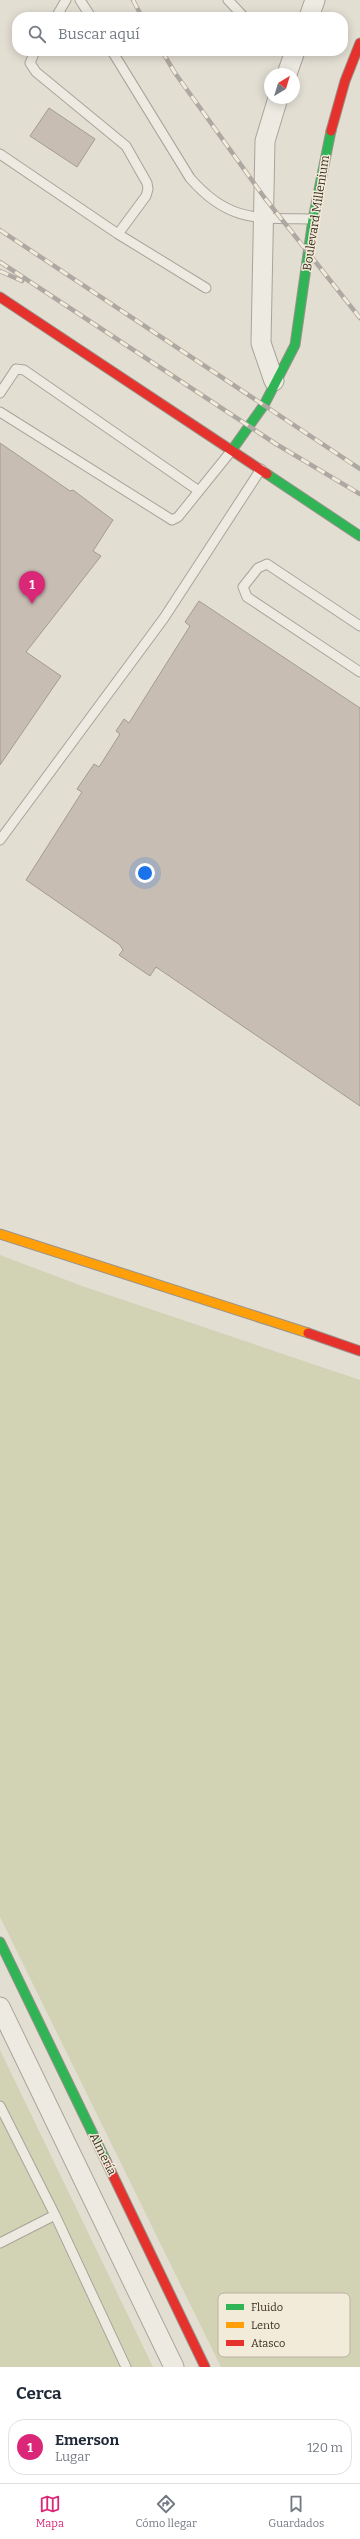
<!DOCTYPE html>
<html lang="es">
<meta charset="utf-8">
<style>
:root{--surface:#fff;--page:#f6f6f7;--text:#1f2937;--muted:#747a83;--line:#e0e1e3;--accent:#db2777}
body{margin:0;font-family:Bitter,serif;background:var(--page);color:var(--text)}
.compass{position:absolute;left:264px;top:68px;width:36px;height:36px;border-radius:50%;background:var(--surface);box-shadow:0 2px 10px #0003;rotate:38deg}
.you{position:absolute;left:145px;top:873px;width:14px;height:14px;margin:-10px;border:3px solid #fff;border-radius:50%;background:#1a73e8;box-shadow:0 0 0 6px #1a73e833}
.badge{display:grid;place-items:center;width:26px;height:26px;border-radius:50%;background:var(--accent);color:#fff;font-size:13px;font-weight:700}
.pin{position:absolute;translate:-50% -33px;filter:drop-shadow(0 1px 2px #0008)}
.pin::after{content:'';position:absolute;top:21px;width:14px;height:12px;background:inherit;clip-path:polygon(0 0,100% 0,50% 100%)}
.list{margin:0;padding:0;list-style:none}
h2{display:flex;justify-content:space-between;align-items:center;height:52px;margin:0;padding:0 16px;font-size:17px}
h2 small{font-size:13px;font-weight:400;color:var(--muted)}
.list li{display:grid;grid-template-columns:26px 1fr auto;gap:12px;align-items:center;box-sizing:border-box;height:56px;margin:0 8px 8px;padding:0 8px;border:1px solid var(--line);border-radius:16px}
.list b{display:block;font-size:15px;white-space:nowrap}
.list p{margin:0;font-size:13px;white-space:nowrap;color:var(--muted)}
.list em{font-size:13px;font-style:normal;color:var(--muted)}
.icon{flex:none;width:22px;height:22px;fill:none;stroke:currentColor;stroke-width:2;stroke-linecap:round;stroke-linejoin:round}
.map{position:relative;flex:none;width:360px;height:2367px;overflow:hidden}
.search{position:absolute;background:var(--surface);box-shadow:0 2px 10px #0003;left:12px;right:12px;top:12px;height:44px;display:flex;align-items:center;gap:10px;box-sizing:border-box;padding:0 14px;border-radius:16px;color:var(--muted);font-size:15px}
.sheet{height:116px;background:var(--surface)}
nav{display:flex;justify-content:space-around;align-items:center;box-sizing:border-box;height:56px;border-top:1px solid var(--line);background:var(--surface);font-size:11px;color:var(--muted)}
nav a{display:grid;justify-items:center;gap:2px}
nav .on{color:var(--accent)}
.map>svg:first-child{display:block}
</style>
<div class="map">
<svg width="360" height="2367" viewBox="0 0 360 2367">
<rect width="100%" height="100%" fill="#e3ded2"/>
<path fill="#d2d2b5" d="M0 1255 82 1286 360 1380V2367H221L0 1917Z
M0 2050 153 2367H0Z"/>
<path fill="#c7bdb3" stroke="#a49a91" d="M49 108 95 139 77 167 30 136Z
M0 443 70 491 73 490 113 520 93 551 101 556 26 652 61 676 0 765Z
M199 601 360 708V1106L156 967 150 976 119 955 123 950 120 945 26 880 82 792 77 789 94 764 99 767 120 734 116 731 124 719 129 723 190 626 185 622Z"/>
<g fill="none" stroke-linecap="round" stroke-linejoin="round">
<defs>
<path id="lane" d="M80 0 91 17
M228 0 244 17
M56 17 66 0
M35 51 30 63 36 72 126 146 147 183 148 189 146 196 118 234
M112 51 190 178C229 223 258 218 313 219
M0 154 118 234 206 288
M0 393 16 369 24 370 199 491
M0 412 172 520 178 517 232 450
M360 626 267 564 258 568 243 587 247 597 360 672
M0 840 164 618 261 469
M0 2106 55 2215 126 2367
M0 2243 55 2215"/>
<path id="street" d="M309 17 315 0
M287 74 295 51
M274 381 261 343 265 141 278 98
M0 2007 174 2367"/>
<path id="fast" d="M232 450 264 405 295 345 313 219 331 131
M267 474 360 536
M0 1942 106 2161"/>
<path id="slow" d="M0 1234 308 1333"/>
<path id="jam" d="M331 131 345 81 360 43
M0 297 267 474
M308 1333 360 1351
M106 2161 205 2367"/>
</defs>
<use href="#lane" stroke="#a9a49a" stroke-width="11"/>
<use href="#street" stroke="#a9a49a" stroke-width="21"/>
<use href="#fast" stroke="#99938a" stroke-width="11"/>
<use href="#slow" stroke="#99938a" stroke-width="11"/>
<use href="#jam" stroke="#99938a" stroke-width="11"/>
<use href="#lane" stroke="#edeae2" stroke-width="9"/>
<use href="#street" stroke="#edeae2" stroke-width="19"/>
<use href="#fast" stroke="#30b455" stroke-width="9"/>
<use href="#slow" stroke="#ff9f0a" stroke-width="9"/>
<use href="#jam" stroke="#e5322d" stroke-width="9"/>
<defs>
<path id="rail" d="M133 0 142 17
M162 51 175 73 264 197 360 318
M0 230 360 469
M0 262 276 444 360 494
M0 271 22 281"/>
</defs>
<use href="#rail" stroke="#ada8a2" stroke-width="4.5"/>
<use href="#rail" stroke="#f3ebd9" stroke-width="3" stroke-dasharray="9" stroke-linecap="butt"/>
</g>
<g text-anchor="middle" stroke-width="3" stroke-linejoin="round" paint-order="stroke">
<g font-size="12" fill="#392d22" stroke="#f3ebd9">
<text transform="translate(316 213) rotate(-81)" y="4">Boulevard Millenium</text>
<text transform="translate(103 2154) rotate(64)" y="4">Almería</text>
</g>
</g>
<rect x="218" y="2293" width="132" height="64" rx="6" fill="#f3ebd9" stroke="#bbb2a2" stroke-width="1"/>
<rect x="226" y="2304" width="18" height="6" fill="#30b455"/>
<rect x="226" y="2322" width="18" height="6" fill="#ff9f0a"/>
<rect x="226" y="2340" width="18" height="6" fill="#e5322d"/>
<g font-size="11" fill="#392d22">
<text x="251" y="2311">Fluido</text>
<text x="251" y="2329">Lento</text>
<text x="251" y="2347">Atasco</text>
</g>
</svg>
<svg class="compass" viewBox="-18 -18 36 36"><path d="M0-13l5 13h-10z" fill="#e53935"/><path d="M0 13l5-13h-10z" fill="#747a83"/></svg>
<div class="you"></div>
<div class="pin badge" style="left:32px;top:604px">1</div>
<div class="search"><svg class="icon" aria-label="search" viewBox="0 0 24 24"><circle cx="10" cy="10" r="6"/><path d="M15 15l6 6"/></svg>Buscar aquí</div>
</div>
<section class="sheet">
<h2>Cerca<small></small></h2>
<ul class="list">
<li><span class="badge">1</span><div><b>Emerson</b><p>Lugar</p></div><em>120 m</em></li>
</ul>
</section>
<nav>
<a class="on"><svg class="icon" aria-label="map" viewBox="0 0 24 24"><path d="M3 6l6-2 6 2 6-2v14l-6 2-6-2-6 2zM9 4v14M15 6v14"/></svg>Mapa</a>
<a><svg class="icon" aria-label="directions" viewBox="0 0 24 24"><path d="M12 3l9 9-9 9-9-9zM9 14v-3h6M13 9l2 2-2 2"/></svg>Cómo llegar</a>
<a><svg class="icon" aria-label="saved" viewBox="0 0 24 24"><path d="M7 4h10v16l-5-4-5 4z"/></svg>Guardados</a>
</nav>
